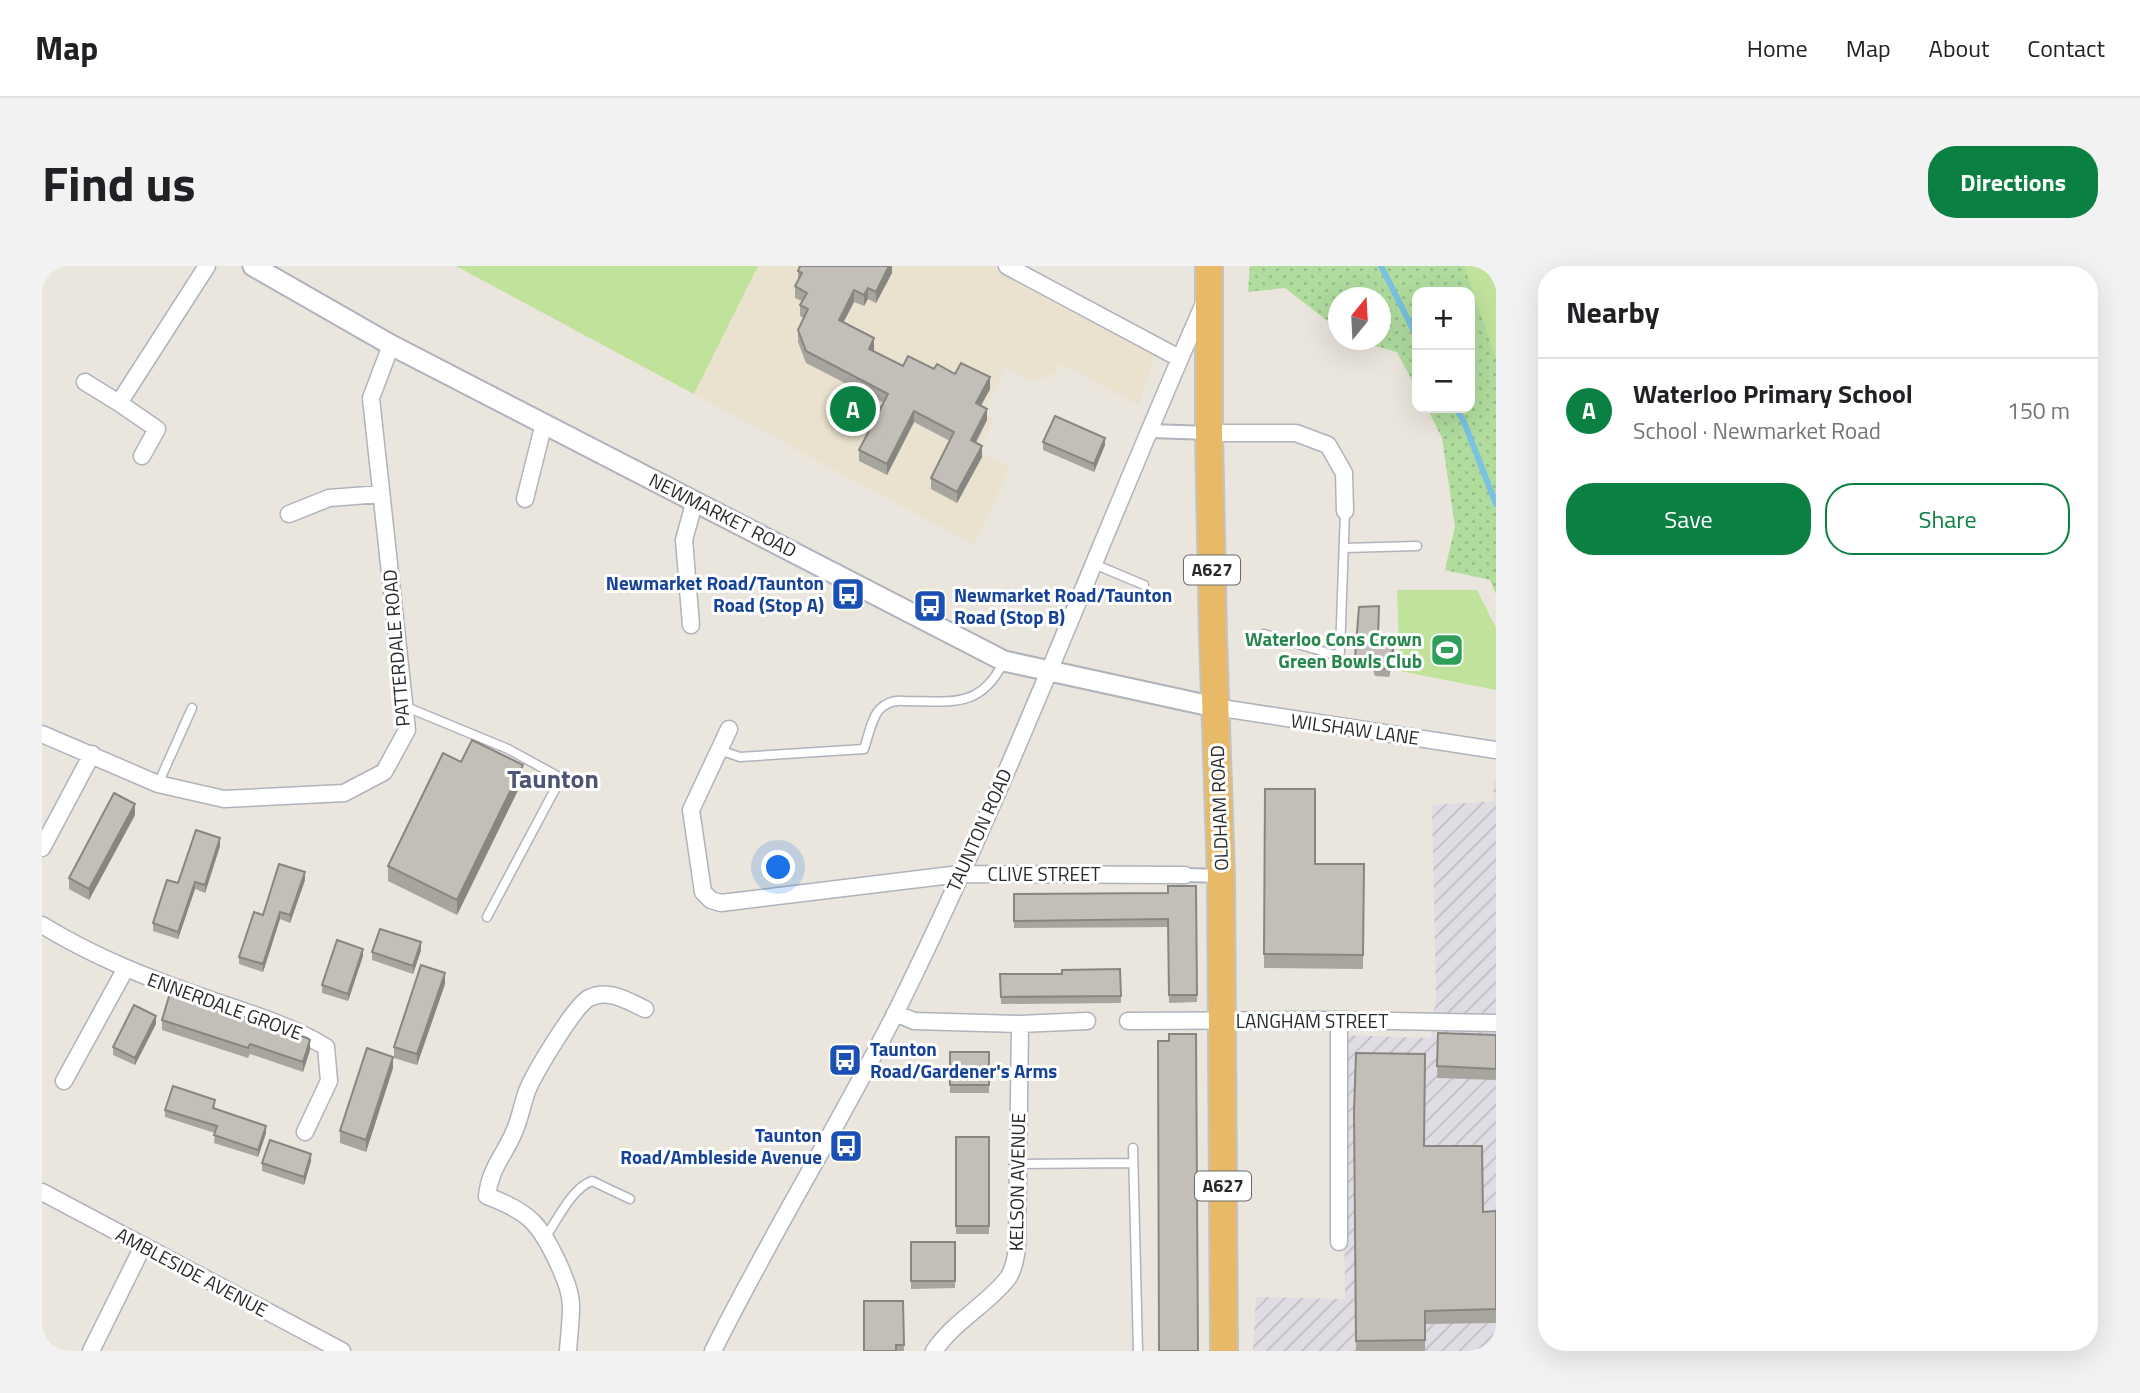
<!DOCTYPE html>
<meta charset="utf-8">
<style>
:root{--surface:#fff;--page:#f2f2f2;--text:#202124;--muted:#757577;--line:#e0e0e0;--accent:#0b8043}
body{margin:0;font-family:"Titillium Web",sans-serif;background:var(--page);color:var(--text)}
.controls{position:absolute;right:21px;top:21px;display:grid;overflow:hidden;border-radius:14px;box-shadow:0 7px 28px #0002}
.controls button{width:63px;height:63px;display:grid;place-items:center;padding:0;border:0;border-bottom:2px solid var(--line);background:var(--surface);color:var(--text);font:35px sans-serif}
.compass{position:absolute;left:1286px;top:21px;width:63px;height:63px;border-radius:50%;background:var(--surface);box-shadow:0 7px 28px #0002;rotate:18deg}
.you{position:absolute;left:737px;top:602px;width:24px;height:24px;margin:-18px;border:5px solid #fff;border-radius:50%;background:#1a73e8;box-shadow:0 0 0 10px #1a73e833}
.badge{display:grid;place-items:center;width:46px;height:46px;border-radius:50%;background:var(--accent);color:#fff;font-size:23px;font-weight:700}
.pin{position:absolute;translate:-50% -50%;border:4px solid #fff;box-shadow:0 2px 7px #0006}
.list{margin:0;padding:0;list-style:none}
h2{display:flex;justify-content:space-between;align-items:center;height:91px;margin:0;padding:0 28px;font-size:30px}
h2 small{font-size:23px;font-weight:400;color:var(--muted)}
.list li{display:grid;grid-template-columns:46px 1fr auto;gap:21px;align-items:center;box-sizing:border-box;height:105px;padding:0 28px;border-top:2px solid var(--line)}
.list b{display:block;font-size:26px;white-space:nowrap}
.list p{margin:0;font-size:23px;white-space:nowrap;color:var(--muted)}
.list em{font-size:23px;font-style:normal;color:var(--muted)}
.actions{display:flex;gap:14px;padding:21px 28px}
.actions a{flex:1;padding:16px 0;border:2px solid var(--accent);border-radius:28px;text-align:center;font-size:24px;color:var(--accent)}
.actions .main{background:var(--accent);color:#fff}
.map{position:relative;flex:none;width:1454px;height:1085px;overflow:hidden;border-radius:28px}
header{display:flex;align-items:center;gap:42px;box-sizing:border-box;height:98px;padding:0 35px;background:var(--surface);border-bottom:2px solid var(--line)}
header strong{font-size:33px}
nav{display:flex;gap:38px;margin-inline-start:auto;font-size:24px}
.intro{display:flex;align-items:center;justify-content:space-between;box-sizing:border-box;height:168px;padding:0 42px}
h1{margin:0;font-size:49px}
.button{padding:18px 32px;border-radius:28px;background:var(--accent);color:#fff;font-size:24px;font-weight:700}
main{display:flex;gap:42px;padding:0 42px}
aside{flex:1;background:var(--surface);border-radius:28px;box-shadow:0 7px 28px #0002}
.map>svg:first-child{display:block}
</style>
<header>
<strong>Map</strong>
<nav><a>Home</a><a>Map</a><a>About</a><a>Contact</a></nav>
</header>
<div class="intro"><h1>Find us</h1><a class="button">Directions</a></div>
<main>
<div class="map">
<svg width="1454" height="1085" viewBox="0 0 1454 1085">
<defs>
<pattern id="industrial-furrows" width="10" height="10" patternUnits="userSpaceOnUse" patternTransform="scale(1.75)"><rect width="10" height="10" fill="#dfdde3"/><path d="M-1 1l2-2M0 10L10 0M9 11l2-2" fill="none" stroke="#c0bec3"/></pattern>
<pattern id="grass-dots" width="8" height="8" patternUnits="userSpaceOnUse" patternTransform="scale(1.75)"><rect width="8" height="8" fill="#b0dc9e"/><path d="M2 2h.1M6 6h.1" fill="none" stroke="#98bd88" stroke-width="1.8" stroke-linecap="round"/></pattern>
</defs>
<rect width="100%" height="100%" fill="#eae5dd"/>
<path fill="url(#industrial-furrows)" d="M1451 514H1454V1085H1211L1214 1031 1303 1033 1300 769 1389 772 1394 730 1390 539 1452 535Z"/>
<path fill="#eae2ce" d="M414 0H952L1113 87 1097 139 1018 98 1012 108 989 115 964 102 941 147 952 153 936 184 968 201 932 279Z"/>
<path fill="url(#grass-dots)" d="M1208 0H1454V328L1448 314 1403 304 1413 260 1400 172 1385 142H1428V26H1375V124L1355 86 1311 74H1338V32H1296V63L1243 22 1206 26Z"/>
<path fill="#c0e29b" d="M414 0H716L652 128Z
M1422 0H1454V92Z
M1355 324H1435L1454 362V424L1358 405Z"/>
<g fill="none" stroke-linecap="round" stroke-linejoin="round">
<path stroke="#7ac1e2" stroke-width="6" d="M1339 0 1375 71
M1414 142 1422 156 1454 238"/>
<defs>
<path id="service" d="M1302 282 1375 280
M1052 298 1102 319
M1222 368 1293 389 1298 386 1303 245
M362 440 466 483 519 512 445 651
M677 484 698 491 822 483C826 471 830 451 838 443 845 436 854 434 863 435 909 435 938 443 961 397
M116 518 150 442
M1091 882 1096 1085
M976 898 1091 897
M504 970C516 953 530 922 550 915L588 933"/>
<path id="pedestrian" d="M1108 165 1167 167
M1143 609 1179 610"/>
<path id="minor" d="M965 0 1137 92
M43 116 77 137
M1167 167H1254L1286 179 1302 207 1303 245
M100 190 115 163 77 137 165 0
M483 233 502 157
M247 248 287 232 339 228
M649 359 642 274 653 234
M1173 441 1454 484
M687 463 649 544 661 626 669 634 679 637 918 608 1143 609
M0 468 116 518 182 533 302 527 342 506 365 464 329 132 349 79
M0 582 50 488
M0 659C52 691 108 713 166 733 206 747 248 759 284 781L287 815 263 866
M853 747 872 755 978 758 1045 755
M1297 754V976
M1086 755 1297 754 1454 757
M22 815 84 702
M0 926 300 1085
M49 1085 101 980
M526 1085C527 1070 529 1055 529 1041 529 1026 523 1013 517 999 498 958 488 946 445 930 448 902 462 890 472 866 478 853 480 839 485 825 492 808 532 740 547 732 566 722 586 735 603 743
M671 1085C728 970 796 861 854 746 969 514 1059 271 1163 35
M892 1085C911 1056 946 1038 966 1012 972 1003 974 991 975 981L978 758"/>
<path id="tertiary" d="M211 0 349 79 962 395 1173 441"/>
<path id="trunk" d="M1167 0V167L1171 371 1179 610 1182 1085"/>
</defs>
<use href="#service" stroke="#b0b2bc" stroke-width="11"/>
<use href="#pedestrian" stroke="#b0b2bc" stroke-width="16"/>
<use href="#minor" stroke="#b0b2bc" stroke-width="19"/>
<use href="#tertiary" stroke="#b0b2bc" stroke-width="23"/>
<use href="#trunk" stroke="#c3c3c3" stroke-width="30"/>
<use href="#service" stroke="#fff" stroke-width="8"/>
<use href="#pedestrian" stroke="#fff" stroke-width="12"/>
<use href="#minor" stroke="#fff" stroke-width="16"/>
<use href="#tertiary" stroke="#fff" stroke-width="19"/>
<use href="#trunk" stroke="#e8ba67" stroke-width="26"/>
</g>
<path fill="#a8a49e" d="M850 0V7L834 37 826 33 822 40 812 36 801 57 832 84 831 85 861 100 892 103 913 108 948 123 939 140 945 154 934 177 940 191 915 237 889 223V212L908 175 872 156 845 209 817 195V184L842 137 764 97 756 76V64L762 52 758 50V39L760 35 753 32V20L756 16V5Z
M1001 176 1063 179 1052 206 1001 184Z
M1336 371 1352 384 1347 411 1333 410 1331 404 1313 400V392Z
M419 496 481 514 415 649 346 615V600Z
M1223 523 1273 598H1322L1321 703 1222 702Z
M93 549 47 634 27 623V612Z
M178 580 163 627 153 623 136 673 111 665V657L136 617Z
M263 614 248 657 238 653 221 706 197 698V691L221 649Z
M1154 620 1155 736 1127 737 1126 661 972 662V628L1126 627Z
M379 684 371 708 330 694V686Z
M321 690 306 735 280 727V719Z
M1078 703 1079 737 959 738 958 708H1020Z
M403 718 375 799 352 792V781Z
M120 754 268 784 261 806 208 788 206 792 120 764Z
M114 758 93 799 71 789V781Z
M1396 767 1454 769V814L1395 812Z
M908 786H947V827H908Z
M351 802 324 886 298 877V865Z
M173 841V843L224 867 216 891 172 877 173 867 123 851V844Z
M1312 846 1382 880 1441 946 1454 945V1057L1383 1058V1085H1314Z
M914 871H947V968H914Z
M269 895 262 919 220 905V897Z
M869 976H913V1022L869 1023Z
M861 1035 862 1085H822Z"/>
<path fill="#888681" d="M847 0H850V7L834 37V26Z
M826 22V33L822 40V29Z
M812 24V36L797 65V54Z
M832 72V84L827 94V83Z
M948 111V123L934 148V137Z
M945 143V154L929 185V174Z
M872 145V156L845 209V198Z
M1063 172V179L1052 206V198Z
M940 180V191L915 237V226Z
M1352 377V384L1347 411V403Z
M481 499V514L415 649V634Z
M93 538V549L47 634V623Z
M178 572V580L163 627V619Z
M263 606V614L248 657V649Z
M153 616V623L136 673V666Z
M238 646V653L221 706V698Z
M379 676V684L371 708V700Z
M321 683V690L306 735V728Z
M403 707V718L375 799V788Z
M114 750V758L93 799V792Z
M268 774V784L261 806V796Z
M351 791V802L324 886V874Z
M224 860V867L216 891V884Z
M269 888V895L262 919V911Z"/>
<path fill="#c3bfb8" stroke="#888681" stroke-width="2" d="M758 0H847L834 26 826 22 822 29 812 24 797 54 832 72 827 83 861 100 866 90 892 103 895 98 913 108 919 97 948 111 934 137 945 143 929 174 940 180 915 226 889 212 912 166 872 145 845 198 817 184 846 128 764 85 756 64 766 43 758 39 765 27 753 20 760 7 756 5Z
M1013 150 1063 172 1052 198 1001 176Z
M1337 340 1336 371 1352 377 1347 403 1333 402 1331 396 1313 392 1317 341Z
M430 474 481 499 415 634 346 600 401 487 419 496Z
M1223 523H1273V598H1322L1321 689 1222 688Z
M72 527 93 538 47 623 27 612Z
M154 564 178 572 163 619 153 616 136 666 111 657 125 614 136 617Z
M237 598 263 606 248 649 238 646 221 698 197 691 212 646 221 649Z
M1126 620H1154L1155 729H1127L1126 653 972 655V628L1126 627Z
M338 663 379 676 371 700 330 686Z
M295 674 321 683 306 728 280 719Z
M379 699 403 707 375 788 352 781Z
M1078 703 1079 730 959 731 958 708H1020V704Z
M128 727 265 772 268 774 261 796 208 778 206 782 120 754Z
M92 739 114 750 93 792 71 781Z
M1396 767 1454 769V803L1395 800Z
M1127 768H1154L1156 1085H1117L1116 775H1127Z
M325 782 351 791 324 874 298 865Z
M908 786H947V819H908Z
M1314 787 1383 788 1382 880H1440L1441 946 1454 945V1043L1383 1045V1074L1314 1075 1312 846Z
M131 820 173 834 171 842 224 860 216 884 172 869 175 860 123 844Z
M914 871H947V960H914Z
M228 874 269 888 262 911 220 897Z
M869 976H913V1015H869Z
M822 1035H861L862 1079H854V1085H822Z"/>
<defs>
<symbol id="bus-square" viewBox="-11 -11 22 22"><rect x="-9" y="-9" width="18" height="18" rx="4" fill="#1a4fb4" stroke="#fff"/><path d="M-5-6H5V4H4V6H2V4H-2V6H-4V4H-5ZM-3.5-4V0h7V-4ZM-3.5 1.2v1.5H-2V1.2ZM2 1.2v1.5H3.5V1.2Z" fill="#fff"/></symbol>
<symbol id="stadium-square" viewBox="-11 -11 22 22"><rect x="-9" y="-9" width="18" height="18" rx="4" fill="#2e9e5b" stroke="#fff"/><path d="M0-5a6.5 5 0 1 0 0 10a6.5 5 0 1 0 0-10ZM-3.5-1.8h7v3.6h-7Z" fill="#fff"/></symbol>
</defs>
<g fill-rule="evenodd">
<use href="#bus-square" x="787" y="309" width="38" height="38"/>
<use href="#bus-square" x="869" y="321" width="38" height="38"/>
<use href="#stadium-square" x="1386" y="365" width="38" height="38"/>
<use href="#bus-square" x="784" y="775" width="38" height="38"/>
<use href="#bus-square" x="785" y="861" width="38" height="38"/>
</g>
<g text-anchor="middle" stroke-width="6" stroke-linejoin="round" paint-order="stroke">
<g fill="#fff" stroke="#6a6a6a" stroke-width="2">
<rect x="1142" y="289.5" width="56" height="29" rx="5"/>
<rect x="1153" y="905.5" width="56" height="29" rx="5"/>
</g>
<g font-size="18" font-weight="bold" fill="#2a2a2a">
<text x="1170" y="310">A627</text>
<text x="1181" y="926">A627</text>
</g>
<g font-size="19" fill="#2a2a2a" stroke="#fff">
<text transform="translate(681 249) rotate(27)" y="7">NEWMARKET ROAD</text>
<text transform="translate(354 382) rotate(-95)" y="7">PATTERDALE ROAD</text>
<text transform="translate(1313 463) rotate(8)" y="7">WILSHAW LANE</text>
<text transform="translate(1177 542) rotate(-92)" y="7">OLDHAM ROAD</text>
<text transform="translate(937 564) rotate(-66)" y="7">TAUNTON ROAD</text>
<text x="1002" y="615">CLIVE STREET</text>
<text transform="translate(183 740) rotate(20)" y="7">ENNERDALE GROVE</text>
<text x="1270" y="762">LANGHAM STREET</text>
<text transform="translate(975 916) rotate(-89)" y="7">KELSON AVENUE</text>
<text transform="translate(150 1006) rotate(28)" y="7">AMBLESIDE AVENUE</text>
</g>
<g font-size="19" font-weight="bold" fill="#164399" stroke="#fff" text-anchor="end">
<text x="782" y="324">Newmarket Road/Taunton<tspan x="782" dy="22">Road (Stop A)</tspan></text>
<text x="912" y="336" text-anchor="start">Newmarket Road/Taunton<tspan x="912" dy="22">Road (Stop B)</tspan></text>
<text x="828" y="790" text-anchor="start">Taunton<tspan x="828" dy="22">Road/Gardener's Arms</tspan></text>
<text x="780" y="876">Taunton<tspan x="780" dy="22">Road/Ambleside Avenue</tspan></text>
</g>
<g font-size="19" font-weight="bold" fill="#27864d" stroke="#fff" text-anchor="end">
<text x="1380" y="380">Waterloo Cons Crown<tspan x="1380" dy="22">Green Bowls Club</tspan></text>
</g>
<g font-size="26" font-weight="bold" fill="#4e5476" stroke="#fff">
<text x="511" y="522">Taunton</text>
</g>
</g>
</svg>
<div class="controls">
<button>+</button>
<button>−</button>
</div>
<svg class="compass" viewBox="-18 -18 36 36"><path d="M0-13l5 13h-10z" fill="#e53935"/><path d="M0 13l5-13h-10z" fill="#757577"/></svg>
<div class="you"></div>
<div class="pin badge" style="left:811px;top:143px">A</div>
</div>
<aside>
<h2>Nearby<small></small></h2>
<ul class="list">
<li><span class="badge">A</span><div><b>Waterloo Primary School</b><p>School · Newmarket Road</p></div><em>150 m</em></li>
</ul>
<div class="actions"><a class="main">Save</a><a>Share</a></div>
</aside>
</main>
